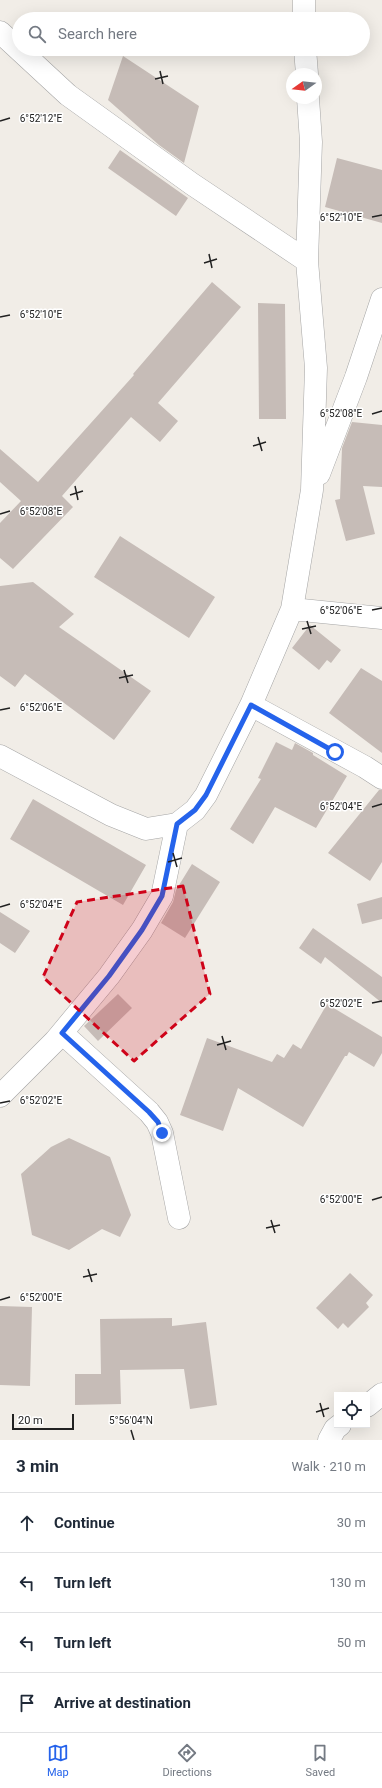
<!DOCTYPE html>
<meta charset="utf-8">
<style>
:root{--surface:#fff;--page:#f6f6f7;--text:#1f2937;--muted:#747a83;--line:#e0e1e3;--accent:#2563eb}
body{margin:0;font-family:Roboto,sans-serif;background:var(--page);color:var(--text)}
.controls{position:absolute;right:12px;bottom:12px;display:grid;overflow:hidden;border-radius:0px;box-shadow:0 4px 16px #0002}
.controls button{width:36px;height:36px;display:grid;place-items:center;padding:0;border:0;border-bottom:1px solid var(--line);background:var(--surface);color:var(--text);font:20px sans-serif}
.compass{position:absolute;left:286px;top:68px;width:36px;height:36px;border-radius:50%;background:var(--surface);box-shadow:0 4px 16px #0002;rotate:255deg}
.scale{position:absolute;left:12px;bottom:10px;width:62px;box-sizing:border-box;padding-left:4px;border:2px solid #212121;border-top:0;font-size:11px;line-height:14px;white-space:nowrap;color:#212121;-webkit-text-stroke:3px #fff;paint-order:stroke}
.stop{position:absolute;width:12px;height:12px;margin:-9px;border:3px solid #2563eb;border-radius:50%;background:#fff}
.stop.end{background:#2563eb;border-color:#fff;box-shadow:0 1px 4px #0008}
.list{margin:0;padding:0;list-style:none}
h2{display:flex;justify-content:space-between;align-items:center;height:52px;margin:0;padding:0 16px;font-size:17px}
h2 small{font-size:13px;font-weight:400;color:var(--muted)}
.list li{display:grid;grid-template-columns:26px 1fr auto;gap:12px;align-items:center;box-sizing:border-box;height:60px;padding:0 16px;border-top:1px solid var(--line)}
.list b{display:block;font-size:15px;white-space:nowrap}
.list em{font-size:13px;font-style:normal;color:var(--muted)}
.icon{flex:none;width:22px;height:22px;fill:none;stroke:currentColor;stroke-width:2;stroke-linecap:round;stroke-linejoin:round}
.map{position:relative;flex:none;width:382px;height:1440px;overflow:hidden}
.search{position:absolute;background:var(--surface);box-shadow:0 4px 16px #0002;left:12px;right:12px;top:12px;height:44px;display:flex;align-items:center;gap:10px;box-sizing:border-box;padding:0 14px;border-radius:22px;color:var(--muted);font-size:15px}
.sheet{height:292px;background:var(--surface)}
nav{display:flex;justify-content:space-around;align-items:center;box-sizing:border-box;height:56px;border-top:1px solid var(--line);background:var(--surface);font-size:11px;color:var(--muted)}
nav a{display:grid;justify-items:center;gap:2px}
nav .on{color:var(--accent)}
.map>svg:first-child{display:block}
</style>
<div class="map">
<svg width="382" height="1440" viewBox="0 0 382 1440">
<rect width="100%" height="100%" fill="#f1ede7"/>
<path fill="#c6bcb7" d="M123 56 199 106 184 163 159 145 108 100Z
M120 150 188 198 176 216 108 168Z
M337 158 382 170V223L325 207Z
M212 282 241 307 158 403 178 421 160 442 131 417 62 496 73 507 13 569 0 558V523L21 501 0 482V449L38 482 134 375 133 374Z
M258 303 285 304 286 419H259Z
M352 422 382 425V487L363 486 375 534 346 541 335 500 340 499 342 448Z
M120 536 215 597 189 638 94 577Z
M33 582 74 614 59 627 151 691 114 740 25 674 15 687 0 676V586Z
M310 625 341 650 331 663 327 660 319 670 292 648Z
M361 668 382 681V753L329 713Z
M276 742 292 750 295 743 313 753V755L347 776 316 828 275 807 253 844 230 829 261 779 258 778Z
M379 790H382V862L370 881 328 853Z
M33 799 146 865 123 905 10 839Z
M192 864 220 882 185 938 161 923 173 902 176 890Z
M382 897V919L362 924 357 904Z
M0 912 30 931 15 953 0 943Z
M313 928 382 977V1003L325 957 321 964 299 948Z
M118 994 132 1008 98 1041 84 1026Z
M327 1004 382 1037V1053L374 1067 349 1052 347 1056H345L303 1127 238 1088 223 1131 180 1115 207 1038 272 1062 277 1054 284 1058 293 1044 301 1049Z
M69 1138 110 1157 131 1215 120 1237 102 1229 69 1250 32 1235 21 1174 51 1147Z
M350 1273 373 1295 366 1303 369 1307 348 1328 343 1323 338 1329 316 1308Z
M0 1306 32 1307 30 1386 0 1385Z
M172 1318V1326L206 1322 217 1405 190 1409 184 1369 120 1370 121 1404 75 1405V1374H101L100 1319Z"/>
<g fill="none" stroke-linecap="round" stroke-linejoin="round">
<defs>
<path id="minor" d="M304 0V19
M0 32 68 95 192 184 307 261
M305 49 307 74
M319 474 356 377 382 299
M292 609 382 618
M251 705 365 767 382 778
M0 756 111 815 146 829 177 824 195 810 206 795 251 705 292 609 312 490 316 368 307 261 311 142 308 98
M62 1033 149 1112 157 1122 162 1133 179 1218
M0 1096 55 1041 109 976 142 930 162 896 177 824
M367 1406 382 1394
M329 1440 335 1429 340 1425"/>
</defs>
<use href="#minor" stroke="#a5a5a5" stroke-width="23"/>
<use href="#minor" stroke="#fff" stroke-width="22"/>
</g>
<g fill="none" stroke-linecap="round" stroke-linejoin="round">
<path stroke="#2563eb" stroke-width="5" d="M162 1133 158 1122 149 1112 62 1033 109 976 142 930 162 896 177 824 195 810 206 795 251 705 335 752"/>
</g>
<path fill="#cf0319" fill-opacity="0.2" stroke="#cf0319" stroke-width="3" stroke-dasharray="8 5" stroke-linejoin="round" d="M183 886 210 994 134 1061 43 977 77 902Z"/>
<path fill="none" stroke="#212121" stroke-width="1.5" d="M160 71 163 84M155 79 168 76M0 121 10 118M372 217 382 215M209 254 212 268M204 263 217 259M0 317 10 315M372 414 382 411M258 437 262 451M253 446 266 442M75 486 78 500M70 495 83 491M0 514 10 511M372 610 382 608M307 621 311 634M302 629 316 626M124 670 128 683M119 678 133 675M0 710 10 708M372 807 382 804M173 853 177 867M168 862 182 858M0 907 10 904M372 1003 382 1001M222 1036 226 1050M217 1045 231 1041M0 1103 10 1101M372 1200 382 1197M271 1220 275 1233M266 1228 280 1225M88 1269 92 1282M83 1277 97 1274M0 1300 10 1297M320 1403 324 1417M316 1412 329 1408M131 1430 134 1440"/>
<g font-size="10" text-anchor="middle" fill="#212121" stroke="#fff" stroke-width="3" stroke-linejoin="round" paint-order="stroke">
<text x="41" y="122">6°52'12"E</text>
<text x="341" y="221">6°52'10"E</text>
<text x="41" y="318">6°52'10"E</text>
<text x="341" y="417">6°52'08"E</text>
<text x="41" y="515">6°52'08"E</text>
<text x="341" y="614">6°52'06"E</text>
<text x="41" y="711">6°52'06"E</text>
<text x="341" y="810">6°52'04"E</text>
<text x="41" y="908">6°52'04"E</text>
<text x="341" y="1007">6°52'02"E</text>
<text x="41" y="1104">6°52'02"E</text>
<text x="341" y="1203">6°52'00"E</text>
<text x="41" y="1301">6°52'00"E</text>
<text x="131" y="1424">5°56'04"N</text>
</g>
</svg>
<div class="controls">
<button><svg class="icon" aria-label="locate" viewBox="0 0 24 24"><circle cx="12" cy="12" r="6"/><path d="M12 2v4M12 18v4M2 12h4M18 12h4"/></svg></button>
</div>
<svg class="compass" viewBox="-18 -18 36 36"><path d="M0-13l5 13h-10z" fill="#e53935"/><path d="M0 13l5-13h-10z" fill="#747a83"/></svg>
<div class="scale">20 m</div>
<div class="stop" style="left:335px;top:752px"></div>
<div class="stop end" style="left:162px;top:1133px"></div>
<div class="search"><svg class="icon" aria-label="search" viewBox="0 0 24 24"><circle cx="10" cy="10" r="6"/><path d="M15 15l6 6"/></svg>Search here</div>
</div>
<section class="sheet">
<h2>3 min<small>Walk · 210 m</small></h2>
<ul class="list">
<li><svg class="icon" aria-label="ahead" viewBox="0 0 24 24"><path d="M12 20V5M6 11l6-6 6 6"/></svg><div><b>Continue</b></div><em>30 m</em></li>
<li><svg class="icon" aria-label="left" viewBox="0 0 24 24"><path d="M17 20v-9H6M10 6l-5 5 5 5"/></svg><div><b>Turn left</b></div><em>130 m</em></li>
<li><svg class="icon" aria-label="left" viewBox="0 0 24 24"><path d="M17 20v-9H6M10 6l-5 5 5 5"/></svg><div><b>Turn left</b></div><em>50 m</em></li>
<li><svg class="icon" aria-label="arrive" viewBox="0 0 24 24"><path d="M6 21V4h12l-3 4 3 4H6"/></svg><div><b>Arrive at destination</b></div></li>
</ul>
</section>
<nav>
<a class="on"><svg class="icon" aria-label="map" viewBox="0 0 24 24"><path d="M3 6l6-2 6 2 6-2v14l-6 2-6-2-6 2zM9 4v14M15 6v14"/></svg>Map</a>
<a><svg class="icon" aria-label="directions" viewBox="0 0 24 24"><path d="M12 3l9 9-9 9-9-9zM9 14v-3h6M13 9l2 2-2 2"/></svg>Directions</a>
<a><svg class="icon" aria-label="saved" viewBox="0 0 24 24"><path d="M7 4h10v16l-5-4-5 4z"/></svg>Saved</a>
</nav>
